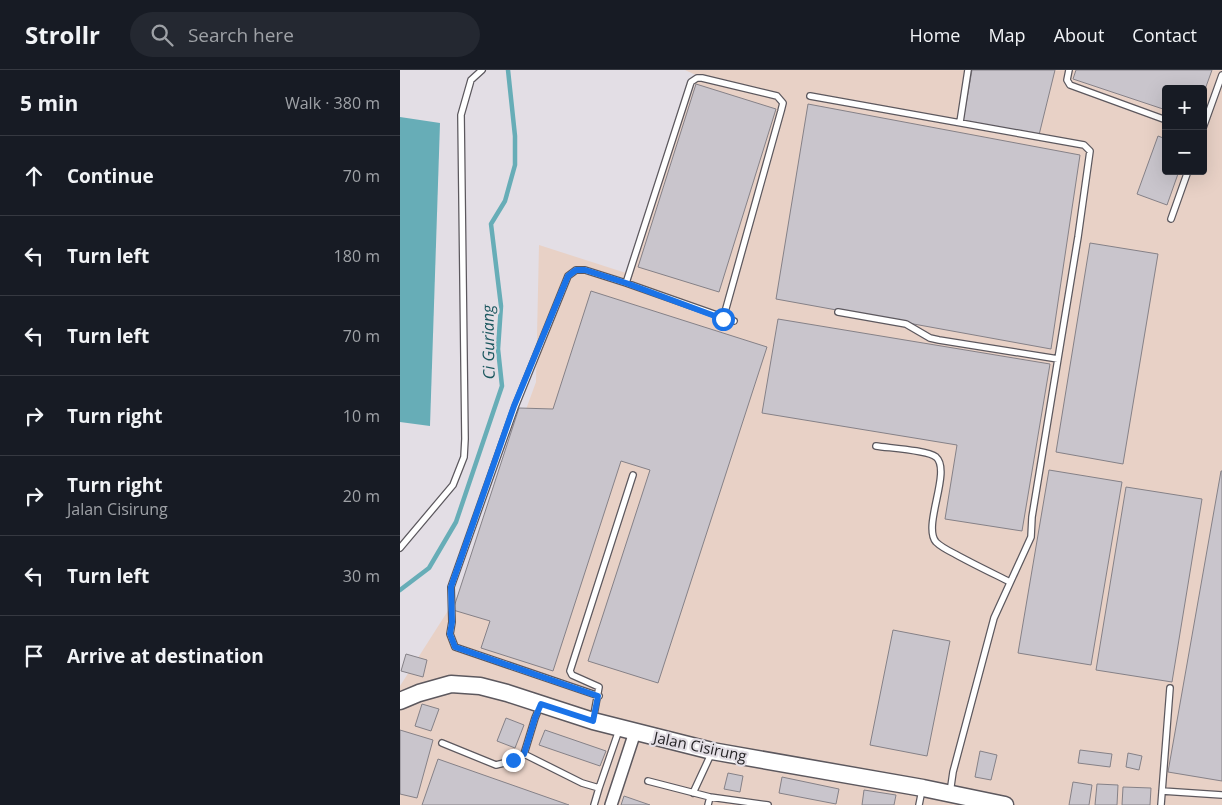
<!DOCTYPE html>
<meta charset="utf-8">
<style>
:root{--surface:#171b24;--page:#242831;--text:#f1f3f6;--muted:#9ea1a6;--line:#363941}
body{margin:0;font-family:"Open Sans",sans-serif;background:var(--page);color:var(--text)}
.controls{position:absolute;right:15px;top:15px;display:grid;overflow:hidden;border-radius:5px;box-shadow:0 5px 20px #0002}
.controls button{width:45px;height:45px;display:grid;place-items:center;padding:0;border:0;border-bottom:1px solid var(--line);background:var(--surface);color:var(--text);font:25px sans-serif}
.stop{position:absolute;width:15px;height:15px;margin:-11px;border:4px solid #1a73e8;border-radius:50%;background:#fff}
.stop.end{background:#1a73e8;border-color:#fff;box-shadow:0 1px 5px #0008}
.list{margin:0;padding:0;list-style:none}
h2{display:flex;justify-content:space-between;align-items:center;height:65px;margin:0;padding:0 20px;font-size:21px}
h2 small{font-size:16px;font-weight:400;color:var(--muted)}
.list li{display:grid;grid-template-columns:32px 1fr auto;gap:15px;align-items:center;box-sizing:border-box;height:80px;padding:0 20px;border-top:1px solid var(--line)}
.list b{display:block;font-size:19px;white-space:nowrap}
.list p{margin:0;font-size:16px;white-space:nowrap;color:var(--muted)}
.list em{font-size:16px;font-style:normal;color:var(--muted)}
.icon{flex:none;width:28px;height:28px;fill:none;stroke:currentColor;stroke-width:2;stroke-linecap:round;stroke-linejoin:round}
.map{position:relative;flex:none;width:822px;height:735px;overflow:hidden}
header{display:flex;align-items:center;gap:30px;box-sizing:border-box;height:70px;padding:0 25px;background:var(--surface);border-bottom:1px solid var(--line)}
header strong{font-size:24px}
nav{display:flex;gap:28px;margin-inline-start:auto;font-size:18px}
.search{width:350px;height:45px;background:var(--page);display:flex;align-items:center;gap:12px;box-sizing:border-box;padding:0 18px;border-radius:28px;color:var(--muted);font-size:19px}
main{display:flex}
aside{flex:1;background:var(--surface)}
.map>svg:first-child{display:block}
</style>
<header>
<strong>Strollr</strong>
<div class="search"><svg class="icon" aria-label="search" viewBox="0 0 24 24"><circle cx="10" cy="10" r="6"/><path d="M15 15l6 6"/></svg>Search here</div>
<nav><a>Home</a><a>Map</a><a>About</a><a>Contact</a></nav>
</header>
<main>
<aside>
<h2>5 min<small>Walk · 380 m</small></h2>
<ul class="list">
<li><svg class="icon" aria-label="ahead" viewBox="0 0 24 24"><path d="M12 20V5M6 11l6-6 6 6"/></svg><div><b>Continue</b></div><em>70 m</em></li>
<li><svg class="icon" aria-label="left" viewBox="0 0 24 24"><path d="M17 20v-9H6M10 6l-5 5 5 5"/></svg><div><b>Turn left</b></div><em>180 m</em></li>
<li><svg class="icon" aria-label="left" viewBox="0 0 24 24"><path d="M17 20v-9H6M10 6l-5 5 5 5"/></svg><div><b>Turn left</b></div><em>70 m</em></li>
<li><svg class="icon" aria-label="right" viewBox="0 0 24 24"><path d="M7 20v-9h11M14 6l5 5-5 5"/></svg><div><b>Turn right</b></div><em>10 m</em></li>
<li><svg class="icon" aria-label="right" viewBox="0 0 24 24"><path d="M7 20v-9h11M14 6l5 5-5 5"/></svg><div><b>Turn right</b><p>Jalan Cisirung</p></div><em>20 m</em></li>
<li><svg class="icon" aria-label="left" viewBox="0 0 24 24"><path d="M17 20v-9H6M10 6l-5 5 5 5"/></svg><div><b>Turn left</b></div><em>30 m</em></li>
<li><svg class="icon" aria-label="arrive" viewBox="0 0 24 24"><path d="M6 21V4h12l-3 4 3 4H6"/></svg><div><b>Arrive at destination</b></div></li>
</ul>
</aside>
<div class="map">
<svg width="822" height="735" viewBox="0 0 822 735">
<rect width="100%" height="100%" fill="#e3dee5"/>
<path fill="#e8d1c6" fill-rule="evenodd" d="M285 0H822V735H0V616L58 525 136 312 139 175 226 203 298 6ZM766 19H803V101H766Z"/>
<path fill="#67adb7" d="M0 47 40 53 30 356 0 352Z"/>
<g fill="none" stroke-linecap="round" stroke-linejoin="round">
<path stroke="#67adb7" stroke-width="4.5" d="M0 520 29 498 56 452 102 316 98 279 101 236 91 154 105 131 115 95V66L108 0"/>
</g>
<path fill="#c9c5cc" stroke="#858187" d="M572 0H655L639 65 563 51Z
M676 0H812L803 25V19H766V40L673 9Z
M296 14 376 39 319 222 238 197Z
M408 34 680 85 651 279 376 229Z
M758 66 766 69V101H779L767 135 737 124Z
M690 173 758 184 723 394 656 382Z
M191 221 367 277 258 613 188 591 250 400 221 391 153 601 81 578 90 551 53 540 119 338 153 339Z
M378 249 650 294 622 461 545 449 557 375 362 343Z
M649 400 722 412 691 595 618 583Z
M821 401H822V711L768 702Z
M726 417 802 429 772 612 696 600Z
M493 560 550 571 527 686 470 675Z
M6 584 27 590 23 607 1 601Z
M22 634 39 639 31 661 15 656Z
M106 648 124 655 115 678 97 671Z
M0 660 33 670 17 728 0 724Z
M145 660 206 681 200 696 139 675Z
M680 680 712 684 710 697 678 693Z
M580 681 597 685 591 710 575 707Z
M728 683 742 686 739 700 726 697Z
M38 689 169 735H22Z
M328 703 343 706 340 722 324 719Z
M382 707 439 719 436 734 379 723Z
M673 712 692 715 689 735H669Z
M697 714 718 715 717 735H695Z
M723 717 751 718 750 735H722Z
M464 720 496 725 494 735H462Z
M224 726 250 735H221Z"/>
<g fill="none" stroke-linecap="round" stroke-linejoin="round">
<defs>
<path id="lane" d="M669 0 667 10 670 15 766 50
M410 26 684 75 690 81 678 167 632 447 631 467 594 548 553 702 550 723
M560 52 568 0
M803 58 822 5
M771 149 788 101
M226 213 291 12 297 8H302L377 26 383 33 381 41 323 249
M438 242 506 254 530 268 539 270 658 289
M476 376C488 378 527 380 536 387 552 401 522 456 536 472 541 477 549 481 555 484 573 494 592 503 610 512
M0 478 53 415 64 387 65 369 61 45 71 10 82 0
M199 626 55 577 50 564 52 552 51 517 115 337 168 206 176 200H185L226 213 334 251
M140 636 135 648 124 684 182 713 199 718 194 735
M193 650 199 617 172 605 170 601 233 405
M42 673 96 695 108 692 124 684
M248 711 310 727 368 735
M199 718 219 660
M762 721 822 725
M293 723 312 682
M308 735 310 727
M519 735 522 720
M761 735 770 618"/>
<path id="street" d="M211 735 235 662"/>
<path id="secondary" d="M0 631 19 623 51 614 80 616 107 623 193 651 312 681 523 718 605 735"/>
</defs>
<use href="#lane" stroke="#5c585e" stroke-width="8"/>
<use href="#street" stroke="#5c585e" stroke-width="14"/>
<use href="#secondary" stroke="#5c585e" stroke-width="19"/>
<use href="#lane" stroke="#fff" stroke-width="5.5"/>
<use href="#street" stroke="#fff" stroke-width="11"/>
<use href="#secondary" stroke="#fff" stroke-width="16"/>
</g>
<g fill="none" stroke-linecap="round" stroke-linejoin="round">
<path stroke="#1a73e8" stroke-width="6" d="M113 690 124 684 135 648 141 634 193 651 198 626 55 577 50 564 52 552 51 517 114 336 168 206 176 200H185L226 213 323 249"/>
</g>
<g text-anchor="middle" stroke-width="4.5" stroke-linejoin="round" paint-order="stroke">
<g font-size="15" fill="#252326" stroke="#e3dee5">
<text transform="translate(300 677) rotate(12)" y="5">Jalan Cisirung</text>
</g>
<g font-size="16" font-style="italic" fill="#1a565e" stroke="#e3dee5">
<text transform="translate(88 272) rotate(-91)" y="6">Ci Guriang</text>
</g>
</g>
</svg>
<div class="controls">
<button>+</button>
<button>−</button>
</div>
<div class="stop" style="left:323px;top:249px"></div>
<div class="stop end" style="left:113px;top:690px"></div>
</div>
</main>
